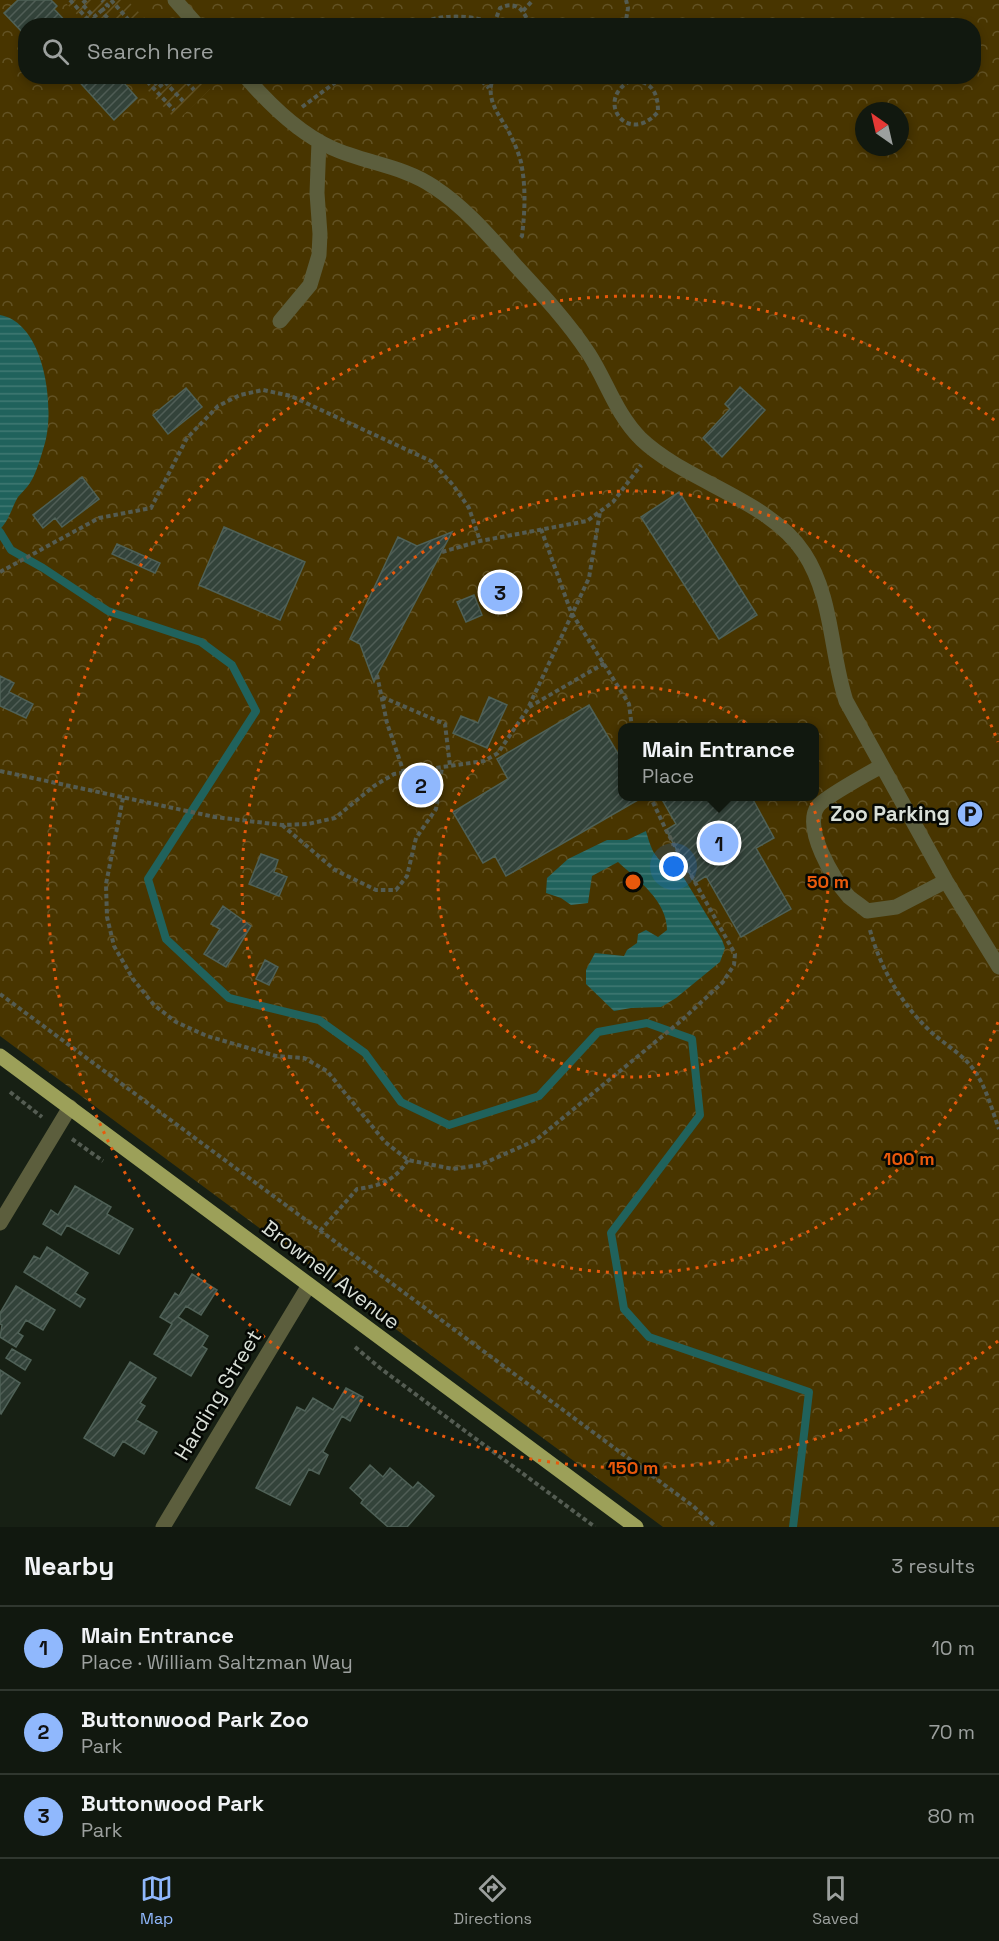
<!DOCTYPE html>
<meta charset="utf-8">
<style>
:root{--surface:#11180f;--page:#1e251d;--text:#f1f3f6;--muted:#9ca09e;--line:#30372f;--accent:#90b8fd}
body{margin:0;font-family:"Space Grotesk",sans-serif;background:var(--page);color:var(--text)}
.compass{position:absolute;left:855px;top:102px;width:54px;height:54px;border-radius:50%;background:var(--surface);box-shadow:0 3px 9px #0003;rotate:326deg}
.you{position:absolute;left:674px;top:867px;width:21px;height:21px;margin:-15px;border:4px solid #fff;border-radius:50%;background:#1a73e8;box-shadow:0 0 0 9px #1a73e833}
.badge{display:grid;place-items:center;width:39px;height:39px;border-radius:50%;background:var(--accent);color:#111;font-size:20px;font-weight:700}
.pin{position:absolute;translate:-50% -50%;border:3px solid #fff;box-shadow:0 2px 6px #0006}
.popup{position:absolute;left:618px;top:723px;width:201px;height:78px;box-sizing:border-box;display:grid;place-content:center;border-radius:12px;background:var(--surface);filter:drop-shadow(0 2px 4px #0005);font-size:20px;white-space:nowrap;color:var(--muted)}
.popup b{font-size:22px;color:var(--text)}
.popup::after{content:'';position:absolute;left:50%;top:100%;margin-left:-12px;border:12px solid transparent;border-top-color:var(--surface)}
.list{margin:0;padding:0;list-style:none}
h2{display:flex;justify-content:space-between;align-items:center;height:78px;margin:0;padding:0 24px;font-size:26px}
h2 small{font-size:20px;font-weight:400;color:var(--muted)}
.list li{display:grid;grid-template-columns:39px 1fr auto;gap:18px;align-items:center;box-sizing:border-box;height:84px;padding:0 24px;border-top:2px solid var(--line)}
.list b{display:block;font-size:22px;white-space:nowrap}
.list p{margin:0;font-size:20px;white-space:nowrap;color:var(--muted)}
.list em{font-size:20px;font-style:normal;color:var(--muted)}
.icon{flex:none;width:33px;height:33px;fill:none;stroke:currentColor;stroke-width:2;stroke-linecap:round;stroke-linejoin:round}
.map{position:relative;flex:none;width:999px;height:1527px;overflow:hidden}
.search{position:absolute;background:var(--surface);box-shadow:0 3px 9px #0003;left:18px;right:18px;top:18px;height:66px;display:flex;align-items:center;gap:15px;box-sizing:border-box;padding:0 21px;border-radius:24px;color:var(--muted);font-size:22px}
.sheet{height:330px;background:var(--surface)}
nav{display:flex;justify-content:space-around;align-items:center;box-sizing:border-box;height:84px;border-top:2px solid var(--line);background:var(--surface);font-size:16px;color:var(--muted)}
nav a{display:grid;justify-items:center;gap:3px}
nav .on{color:var(--accent)}
.map>svg:first-child{display:block}
</style>
<div class="map">
<svg width="999" height="1527" viewBox="0 0 999 1527">
<defs>
<pattern id="park-crowns" width="20" height="18" patternUnits="userSpaceOnUse" patternTransform="scale(1.5)"><rect width="20" height="18" fill="#483500"/><path d="M2 6a3 3 0 1 1 6 0M12 15a3 3 0 1 1 6 0" fill="none" stroke="#625224"/></pattern>
<pattern id="garden-furrows" width="10" height="10" patternUnits="userSpaceOnUse" patternTransform="scale(1.5)"><rect width="10" height="10" fill="#483500"/><path d="M-1 1l2-2M0 10L10 0M9 11l2-2" fill="none" stroke="#625224"/></pattern>
<pattern id="water-rules" width="6" height="5" patternUnits="userSpaceOnUse" patternTransform="scale(1.5)"><rect width="6" height="5" fill="#20625c"/><path d="M0 2.5h6" fill="none" stroke="#407873"/></pattern>
<pattern id="building-hatch" width="6" height="6" patternUnits="userSpaceOnUse" patternTransform="scale(1.5)"><rect width="6" height="6" fill="#33433a"/><path d="M-1 1l2-2M0 6l6-6M5 7l2-2" fill="none" stroke="#505e56"/></pattern>
</defs>
<rect width="100%" height="100%" fill="#172014"/>
<path fill="url(#park-crowns)" fill-rule="evenodd" d="M0 0H999V1527H663L0 1036ZM26 26H974V76H26ZM864 111H900V147H864ZM623 728H815V796H623Z"/>
<path fill="url(#garden-furrows)" d="M63 0H127L151 25H87Z
M135 77H198L210 89 177 121Z"/>
<path fill="url(#water-rules)" d="M0 315C45 323 55 407 45 443 41 456 37 472 30 483 27 488 22 492 18 497 12 507 9 521 0 529Z
M646 831C650 845 654 860 668 865L674 862 722 940 725 948 720 962 676 998 661 1007 631 1008 614 1011 586 984V970L595 953 624 956 627 950 637 943 638 934 646 930 658 937 667 930C667 901 638 880 618 862L592 876 588 903 571 905 561 898 546 893 547 878 568 859 607 840H627Z"/>
<g fill="none" stroke-linecap="round" stroke-linejoin="round">
<path stroke="#20625c" stroke-width="8" d="M0 532 11 550 43 568 108 611 201 642 232 665 256 711 148 879 166 939 229 998 319 1020 365 1053 401 1102 449 1125 539 1096 598 1032 647 1023 692 1039 700 1115 611 1233 624 1309 649 1337 809 1392 793 1527"/>
</g>
<path fill="url(#building-hatch)" stroke="#4f6157" stroke-width="1.5" d="M18 0H51L57 6 54 9 70 26H26L25 35 4 13Z
M74 76H118L137 98 114 120Z
M740 387 765 410 722 457 703 438 730 409 725 404Z
M186 388 202 407 168 434 153 415Z
M82 477 99 499 62 527 55 518 43 528 33 515Z
M679 492 757 615 719 639 641 517Z
M224 527 305 562 280 620 199 585Z
M452 532 377 675 374 682 360 644 350 639 398 537 417 546Z
M117 544 160 563 155 573 112 554Z
M474 595 482 615 466 622 457 602Z
M0 676 14 683 9 692 33 704 26 718 0 706Z
M489 697 507 705 487 748 453 733 461 716 478 723Z
M589 705 623 762V796L643 797 506 876 495 856 483 863 453 812 508 779 497 759Z
M660 796H751L774 838 756 848 791 909 741 937 706 876 695 883 666 830 676 824Z
M261 854 278 860 274 872 287 877 279 896 249 884Z
M223 906 251 926 226 967 204 954 220 929 211 924Z
M265 960 278 967 269 985 256 979Z
M75 1186 111 1207 107 1214 133 1229 119 1254 67 1225 61 1235 43 1224 51 1210 58 1215Z
M47 1247 88 1273 75 1293 85 1299 80 1307 24 1272 34 1256 40 1259Z
M192 1274 217 1290 201 1315 186 1306 178 1317 208 1336 202 1346 207 1349 191 1376 154 1354 172 1324 160 1317 175 1293 179 1296Z
M16 1286 55 1310 43 1330 26 1320 18 1333 23 1336 16 1347 0 1337 2 1325 0 1324V1313Z
M12 1349 31 1360 25 1370 6 1358Z
M130 1362 156 1378 140 1403 145 1406 136 1420 157 1432 144 1454 123 1441 114 1456 84 1438Z
M0 1370 20 1383 1 1414 0 1413Z
M346 1388 363 1397 350 1421 342 1416 323 1452 328 1455 319 1474 309 1469 290 1505 256 1488 297 1407 305 1411 313 1398 333 1410Z
M370 1465 383 1477 390 1468 413 1488 418 1482 434 1496 407 1527H388L361 1503 363 1500 350 1488Z"/>
<g fill="none" stroke-linecap="round" stroke-linejoin="round">
<path stroke="#545c52" stroke-width="4" stroke-dasharray="4.5 3" stroke-linecap="butt" d="M70 0 94 26
M86 0 82 4 94 17 101 11 115 26
M111 0 134 26
M101 11 108 6 102 0
M523 11 533 0
M494 24 500 8C513 2 521 6 527 19L524 26
M418 26C433 13 481 14 496 26
M625 26 628 8 626 0
M142 76 174 110
M149 76 159 87 165 82 183 101
M182 76 194 90
M476 76 489 88
M494 76C485 96 496 111 506 127 512 137 518 151 521 162 526 188 525 210 522 236L519 239
M630 76 632 80C652 82 658 92 658 112 627 147 593 99 632 80
M165 82 171 76
M302 107 344 76
M541 529 571 612 629 704 632 728
M442 552 480 541 587 521 613 502 641 465
M0 572 99 518 151 508 187 438 218 406 240 395 263 390 291 396 431 461 453 485 469 508 480 541
M377 675 387 723 404 773
M382 697 445 724 450 766
M529 706 589 578 600 512
M0 771 215 817 282 825 308 824 335 818 374 786 394 774 484 761 498 753 529 707 605 663
M123 798 106 884 107 917 114 946 133 979 154 1005 176 1022 207 1036 276 1056 304 1058 327 1071 385 1142 408 1160 453 1169 480 1165 536 1140 682 1020 723 982 734 965 735 954 666 830 650 796
M282 825 335 870 376 890H396L407 876 416 838 436 809 442 767
M870 930C880 967 900 1002 928 1029 943 1044 964 1054 976 1073 987 1090 992 1110 999 1129
M0 994 693 1506 716 1527
M10 1092 42 1117
M72 1139 103 1161
M320 1231 357 1189C381 1186 395 1180 408 1160
M355 1347 380 1368 595 1527"/>
<path stroke="#5c5e3d" stroke-width="15" d="M175 0 198 26
M245 76C269 104 298 133 332 148 365 163 404 166 434 187 466 208 491 238 516 266 542 294 568 322 589 354 607 382 616 414 641 439 686 482 770 500 804 553 833 597 830 652 846 701L946 881 999 967
M280 321 310 285 319 255 320 234 317 193 319 141
M881 766C868 774 826 796 818 806 802 828 834 880 849 897 855 902 862 906 867 911L896 907 946 881
M0 1223 70 1107
M163 1527 309 1285"/>
<path stroke="#9ca059" stroke-width="15" d="M0 1056 636 1527"/>
</g>
<g fill="none" stroke="#e8590c" stroke-width="3" stroke-dasharray="3 6">
<circle cx="633" cy="882" r="195"/>
<path d="M998 1022A391 391 0 1 1 998 742"/>
<path d="M998 1341A586 586 0 1 1 998 423"/>
</g>
<defs>
<symbol id="parking-disc" viewBox="-11 -11 22 22"><circle r="9.5" fill="#90b8fd" stroke="#050804"/><path d="M-3.5-5.5H1a3.5 3.5 0 0 1 0 7H-1V5.5H-3.5ZM-1-3.4V-.6H.8a1.4 1.4 0 0 0 0-2.8Z" fill="#111"/></symbol>
</defs>
<g fill-rule="evenodd">
<use href="#parking-disc" x="955" y="799" width="30" height="30"/>
</g>
<g text-anchor="middle" stroke-width="5" stroke-linejoin="round" paint-order="stroke">
<g font-size="21" font-weight="bold" fill="#d9dfd7" stroke="#050804" text-anchor="end">
<text x="950" y="821">Zoo Parking</text>
</g>
<g font-size="21" fill="#d9dfd7" stroke="#050804">
<text transform="translate(331 1275) rotate(37)" y="7">Brownell Avenue</text>
<text transform="translate(218 1395) rotate(-59)" y="7">Harding Street</text>
</g>
</g>
<circle cx="633" cy="882" r="9" fill="#e8590c" stroke="#050804" stroke-width="3"/>
<g font-size="18" text-anchor="middle" font-weight="bold" fill="#e8590c" stroke="#050804" stroke-width="5" stroke-linejoin="round" paint-order="stroke">
<text x="828" y="888">50 m</text>
<text x="909" y="1165">100 m</text>
<text x="633" y="1474">150 m</text>
</g>
</svg>
<svg class="compass" viewBox="-18 -18 36 36"><path d="M0-13l5 13h-10z" fill="#e53935"/><path d="M0 13l5-13h-10z" fill="#9ca09e"/></svg>
<div class="you"></div>
<div class="pin badge" style="left:719px;top:843px">1</div>
<div class="popup"><b>Main Entrance</b>Place</div>
<div class="pin badge" style="left:421px;top:785px">2</div>
<div class="pin badge" style="left:500px;top:592px">3</div>
<div class="search"><svg class="icon" aria-label="search" viewBox="0 0 24 24"><circle cx="10" cy="10" r="6"/><path d="M15 15l6 6"/></svg>Search here</div>
</div>
<section class="sheet">
<h2>Nearby<small>3 results</small></h2>
<ul class="list">
<li><span class="badge">1</span><div><b>Main Entrance</b><p>Place · William Saltzman Way</p></div><em>10 m</em></li>
<li><span class="badge">2</span><div><b>Buttonwood Park Zoo</b><p>Park</p></div><em>70 m</em></li>
<li><span class="badge">3</span><div><b>Buttonwood Park</b><p>Park</p></div><em>80 m</em></li>
</ul>
</section>
<nav>
<a class="on"><svg class="icon" aria-label="map" viewBox="0 0 24 24"><path d="M3 6l6-2 6 2 6-2v14l-6 2-6-2-6 2zM9 4v14M15 6v14"/></svg>Map</a>
<a><svg class="icon" aria-label="directions" viewBox="0 0 24 24"><path d="M12 3l9 9-9 9-9-9zM9 14v-3h6M13 9l2 2-2 2"/></svg>Directions</a>
<a><svg class="icon" aria-label="saved" viewBox="0 0 24 24"><path d="M7 4h10v16l-5-4-5 4z"/></svg>Saved</a>
</nav>
